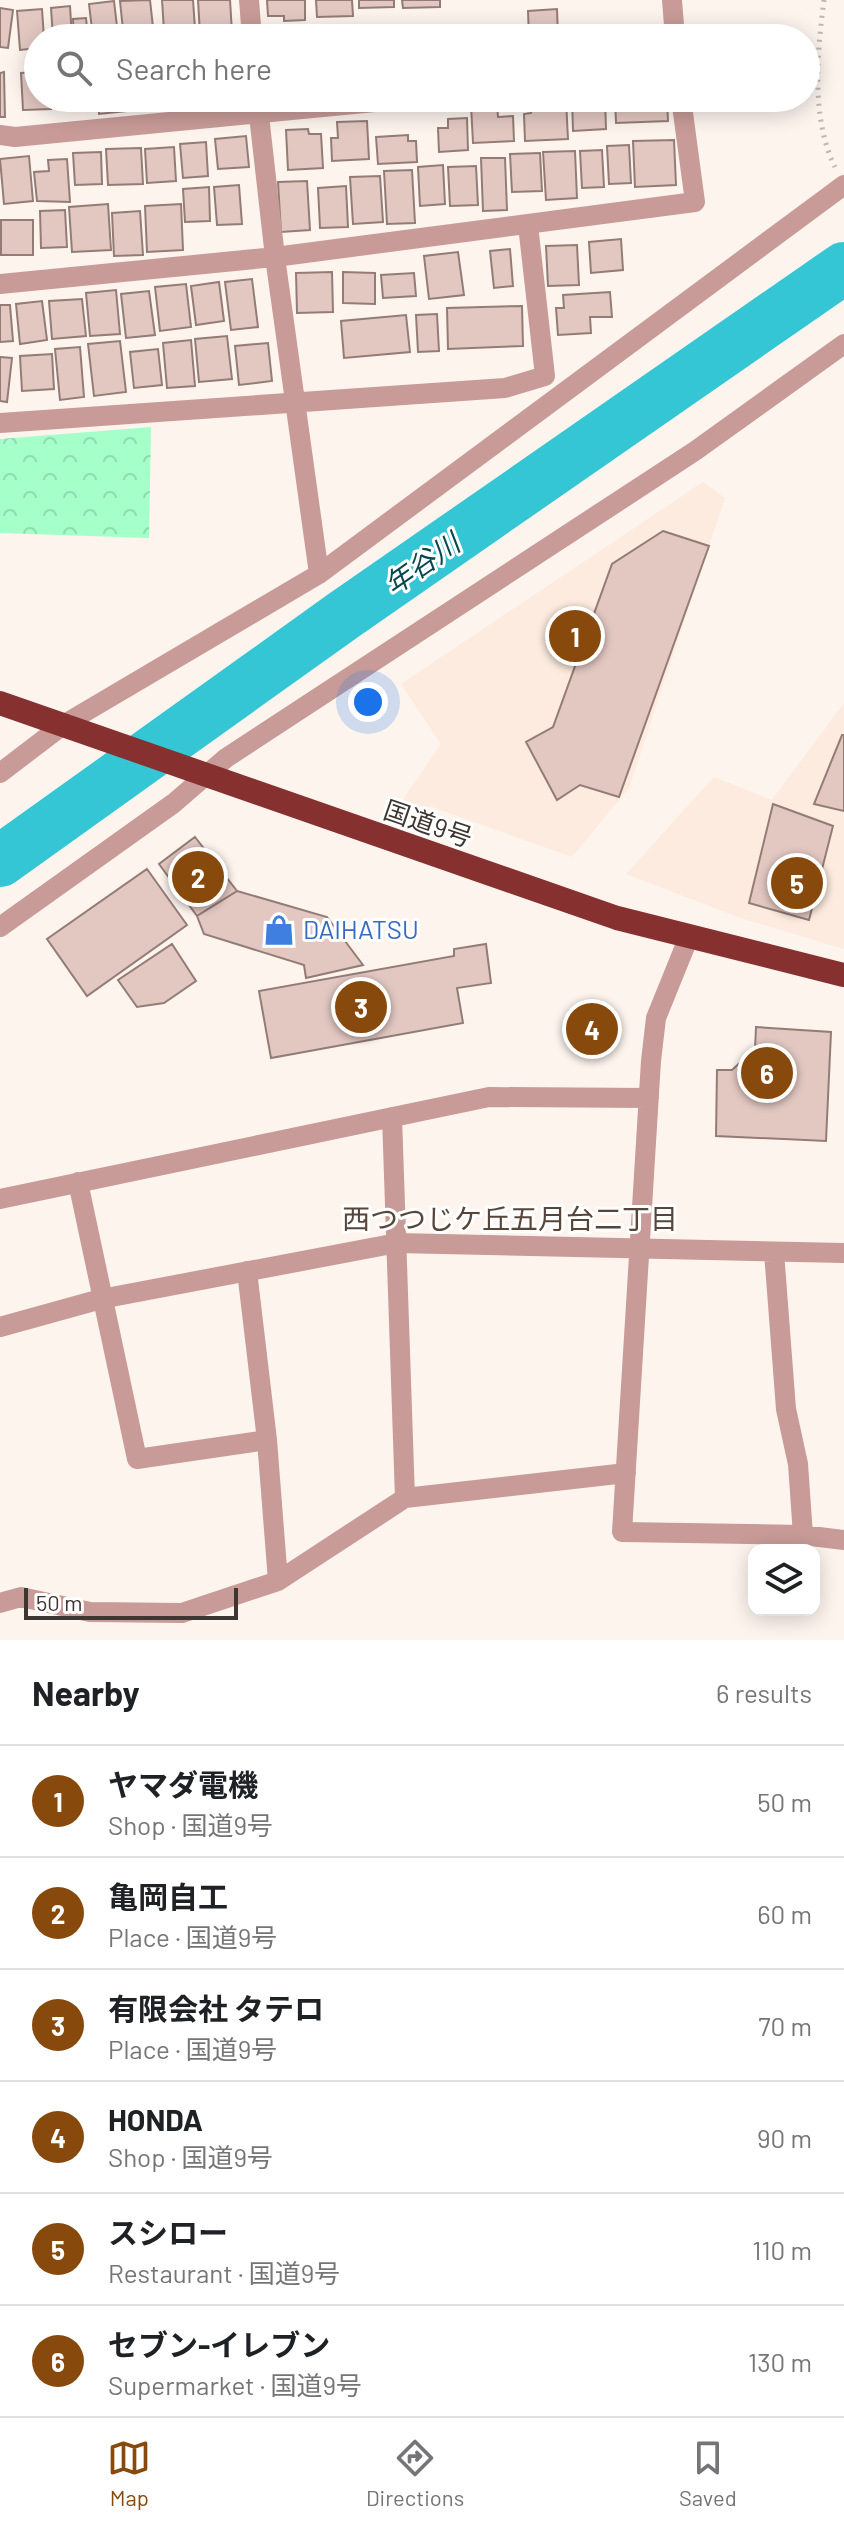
<!DOCTYPE html>
<meta charset="utf-8">
<style>
:root{--surface:#fff;--page:#f6f6f6;--text:#202124;--muted:#757577;--line:#e0e0e0;--accent:#88490d}
body{margin:0;font-family:Barlow,"Noto Sans JP",sans-serif;background:var(--page);color:var(--text)}
.controls{position:absolute;right:24px;bottom:24px;display:grid;overflow:hidden;border-radius:16px;box-shadow:0 4px 20px #0003}
.controls button{width:72px;height:72px;display:grid;place-items:center;padding:0;border:0;border-bottom:2px solid var(--line);background:var(--surface);color:var(--text);font:40px sans-serif}
.scale{position:absolute;left:24px;bottom:20px;width:214px;box-sizing:border-box;padding-left:8px;border:4px solid #3e3630;border-top:0;font-size:22px;line-height:28px;white-space:nowrap;color:#3e3630;-webkit-text-stroke:6px #fff;paint-order:stroke}
.you{position:absolute;left:368px;top:702px;width:28px;height:28px;margin:-20px;border:6px solid #fff;border-radius:50%;background:#1a73e8;box-shadow:0 0 0 12px #1a73e833}
.badge{display:grid;place-items:center;width:52px;height:52px;border-radius:50%;background:var(--accent);color:#fff;font-size:26px;font-weight:700}
.pin{position:absolute;translate:-50% -50%;border:4px solid #fff;box-shadow:0 2px 8px #0006}
.list{margin:0;padding:0;list-style:none}
h2{display:flex;justify-content:space-between;align-items:center;height:104px;margin:0;padding:0 32px;font-size:34px}
h2 small{font-size:26px;font-weight:400;color:var(--muted)}
.list li{display:grid;grid-template-columns:52px 1fr auto;gap:24px;align-items:center;box-sizing:border-box;height:112px;padding:0 32px;border-top:2px solid var(--line)}
.list b{display:block;font-size:30px;white-space:nowrap}
.list p{margin:0;font-size:26px;white-space:nowrap;color:var(--muted)}
.list em{font-size:26px;font-style:normal;color:var(--muted)}
.icon{flex:none;width:44px;height:44px;fill:none;stroke:currentColor;stroke-width:2;stroke-linecap:round;stroke-linejoin:round}
.map{position:relative;flex:none;width:844px;height:1640px;overflow:hidden}
.search{position:absolute;background:var(--surface);box-shadow:0 4px 20px #0003;left:24px;right:24px;top:24px;height:88px;display:flex;align-items:center;gap:20px;box-sizing:border-box;padding:0 28px;border-radius:44px;color:var(--muted);font-size:30px}
.sheet{height:776px;background:var(--surface)}
nav{display:flex;justify-content:space-around;align-items:center;box-sizing:border-box;height:112px;border-top:2px solid var(--line);background:var(--surface);font-size:22px;color:var(--muted)}
nav a{display:grid;justify-items:center;gap:4px}
nav .on{color:var(--accent)}
.map>svg:first-child{display:block}
</style>
<div class="map">
<svg width="844" height="1640" viewBox="0 0 844 1640">
<defs>
<pattern id="park-crowns" width="20" height="18" patternUnits="userSpaceOnUse" patternTransform="scale(2)"><rect width="20" height="18" fill="#a4ffc8"/><path d="M2 6a3 3 0 1 1 6 0M12 15a3 3 0 1 1 6 0" fill="none" stroke="#8edbac"/></pattern>
</defs>
<rect width="100%" height="100%" fill="#fdf4ee"/>
<path fill="#fcebde" d="M703 482 725 498 629 788 572 857 432 807 399 805 441 744 401 684Z
M844 703V949L741 918 626 874 714 777 772 800Z"/>
<path fill="url(#park-crowns)" d="M151 427 149 538 0 533V439Z"/>
<g fill="none" stroke-linecap="round" stroke-linejoin="round">
<path stroke="#34c6d4" stroke-width="52" d="M0 861 344 615 844 268"/>
</g>
<path fill="#e3c8c2" stroke="#947c76" stroke-width="2" d="M150 0 153 27 123 30 120 1Z
M162 0H193L195 29 164 31Z
M198 0H230L232 32 200 34Z
M267 0H305V20L284 21V16H268Z
M316 0H352L353 16 317 17Z
M359 0H394V7L359 8Z
M402 0H440V7L403 8Z
M114 1 118 35 93 38 89 4Z
M70 6 72 38H53L51 8Z
M0 8 13 10 8 48 0 47Z
M42 9 44 38H38V48L20 50 17 11Z
M557 9 558 38H529L528 11Z
M86 18 88 38H74L73 19Z
M384 28 385 38H332L331 31Z
M325 33 326 38H275V35Z
M4 72 5 117H0V73Z
M38 72V98H51V109L23 110 21 73Z
M98 98H124L126 111 99 114Z
M130 98H160L161 106 131 109Z
M572 98H605L606 129 573 131Z
M615 98H667L668 121 616 123Z
M566 100 568 139 525 141 524 114 531 113 530 101Z
M497 104 498 117 513 116 514 141 473 143 471 105Z
M467 118 468 150 439 152 438 128H448V119Z
M367 121 369 159 332 161 331 138H338L337 122Z
M308 129 309 134H321L323 168 288 170 286 130Z
M408 135V141H416L417 162 378 164 376 137Z
M246 136 249 167 218 169 215 139Z
M674 140 676 185 635 187 633 141Z
M206 142 208 176 183 178 180 144Z
M629 145 631 183 609 184 607 146Z
M174 147 176 181 147 183 145 149Z
M141 148 143 184 108 185 106 149Z
M602 150 604 187 582 188 580 151Z
M575 151 577 198 546 200 543 152Z
M101 152 102 184 75 185 73 153Z
M540 153 542 191 512 192 510 154Z
M29 156 33 201 4 204 0 159Z
M481 158H505L507 210 483 211Z
M67 159 70 202 37 201 34 172 49 171 48 160Z
M443 165 445 204 420 206 418 167Z
M476 166 478 205 450 206 448 167Z
M412 170 415 223 387 224 384 171Z
M380 176 383 222 353 224 350 177Z
M307 181 310 230 281 232 278 182Z
M239 185 242 224 217 225 214 187Z
M346 186 348 227 320 228 318 188Z
M209 187 210 221 185 222 183 189Z
M108 204 111 250 72 252 69 207Z
M181 204 183 250 147 252 145 206Z
M65 210 67 247 41 248 40 211Z
M140 211 143 255 114 256 112 213Z
M1 220H33V255H1Z
M621 239 623 270 591 273 589 242Z
M577 245 579 285 548 286 546 246Z
M510 249 513 286 494 288 490 251Z
M458 252 464 295 429 299 424 256Z
M332 272 333 312 297 313 296 273Z
M343 272 375 273V304L343 303Z
M414 273 416 296 383 298 381 275Z
M252 279 258 327 231 330 225 282Z
M219 282 224 321 196 325 191 286Z
M186 284 191 327 160 331 155 287Z
M116 290 120 334 90 336 86 293Z
M149 291 155 335 126 338 121 294Z
M610 292 612 317H590L591 333 558 335 556 308H564L563 295Z
M82 299 86 336 52 339 49 301Z
M42 301 47 340 20 344 16 304Z
M0 305H10L13 341 0 342Z
M522 306 523 346 448 349 447 308Z
M437 314 439 351 418 352 416 315Z
M406 315 410 352 344 358 341 321Z
M227 336 232 379 199 382 195 339Z
M191 340 195 386 167 388 163 343Z
M120 341 126 392 94 396 88 344Z
M268 343 272 381 239 385 235 346Z
M80 347 84 397 60 400 55 349Z
M158 349 162 385 134 388 130 352Z
M52 354 54 389 22 391 20 356Z
M0 357 12 358 7 402 0 401Z
M663 531 709 546 619 797 580 785 557 800 526 742 553 727 612 564Z
M842 735H844V811L814 804Z
M773 804 833 826 809 920 749 903Z
M195 837 237 891 197 916 159 864Z
M147 869 187 925 87 996 47 939Z
M237 891 327 917 363 965 306 978 304 965 204 934 197 916Z
M172 944 196 981 164 1003 137 1007 118 980Z
M486 944 491 983 457 988 463 1023 271 1058 259 991 454 956V949Z
M756 1027 831 1032 826 1141 716 1136 717 1070H732L755 1049Z"/>
<g fill="none" stroke-linecap="round" stroke-linejoin="round">
<path stroke="#bfb6b0" stroke-width="5" stroke-dasharray="2 6" stroke-linecap="butt" d="M824 0C817 52 811 119 835 167"/>
<path stroke="#c89b98" stroke-width="20" d="M249 0 252 38
M672 0 675 38
M257 98 275 257 319 574
M0 135 15 137 416 98
M0 284 275 257 695 202 681 98
M0 423 505 388 545 376 528 225
M0 773 63 725 319 574 844 185
M0 927 174 803 226 758 695 451 844 344
M688 939 656 1018 651 1061 622 1532 803 1535 844 1540
M392 1117 405 1498 626 1473
M78 1182 137 1459 267 1440 278 1581
M0 1199 489 1097 649 1098
M774 1252 786 1409 798 1464 803 1535
M247 1271 267 1440
M0 1327 101 1299 397 1243 844 1253
M0 1603 21 1597 90 1612 182 1613 278 1581 405 1498"/>
<path stroke="#863030" stroke-width="24" d="M0 703 617 918 844 975"/>
</g>
<defs>
<symbol id="shop-bare" viewBox="-9 -9 18 18"><path d="M-5-2.5h2.3a2.7 3.5 0 0 1 5.4 0H5L5.5 6h-11ZM-1.5-2.5h3a1.5 2.3 0 0 0-3 0Z" fill="#3f7fe0" stroke="#fff" stroke-width="2.5" paint-order="stroke"/></symbol>
</defs>
<g fill-rule="evenodd">
<use href="#shop-bare" x="257" y="908" width="44" height="44"/>
</g>
<g text-anchor="middle" stroke-width="6" stroke-linejoin="round" paint-order="stroke">
<g font-size="26" fill="#3e3630" stroke="#fff">
<text transform="translate(428 824) rotate(19)" y="9">国道9号</text>
</g>
<g font-size="26" fill="#366cbe" stroke="#fff" text-anchor="start">
<text x="303" y="939">DAIHATSU</text>
</g>
<g font-size="28" font-style="italic" fill="#07474d" stroke="#fff">
<text transform="translate(422 564) rotate(-35)" y="10">年谷川</text>
</g>
<g font-size="28" fill="#564538" stroke="#fff">
<text x="510" y="1229">西つつじケ丘五月台二丁目</text>
</g>
</g>
</svg>
<div class="controls">
<button><svg class="icon" aria-label="layers" viewBox="0 0 24 24"><path d="M12 4l9 5-9 5-9-5zM3 14l9 5 9-5"/></svg></button>
</div>
<div class="scale">50 m</div>
<div class="you"></div>
<div class="pin badge" style="left:575px;top:636px">1</div>
<div class="pin badge" style="left:198px;top:877px">2</div>
<div class="pin badge" style="left:361px;top:1007px">3</div>
<div class="pin badge" style="left:592px;top:1029px">4</div>
<div class="pin badge" style="left:797px;top:883px">5</div>
<div class="pin badge" style="left:767px;top:1073px">6</div>
<div class="search"><svg class="icon" aria-label="search" viewBox="0 0 24 24"><circle cx="10" cy="10" r="6"/><path d="M15 15l6 6"/></svg>Search here</div>
</div>
<section class="sheet">
<h2>Nearby<small>6 results</small></h2>
<ul class="list">
<li><span class="badge">1</span><div><b>ヤマダ電機</b><p>Shop · 国道9号</p></div><em>50 m</em></li>
<li><span class="badge">2</span><div><b>亀岡自工</b><p>Place · 国道9号</p></div><em>60 m</em></li>
<li><span class="badge">3</span><div><b>有限会社 タテロ</b><p>Place · 国道9号</p></div><em>70 m</em></li>
<li><span class="badge">4</span><div><b>HONDA</b><p>Shop · 国道9号</p></div><em>90 m</em></li>
<li><span class="badge">5</span><div><b>スシロー</b><p>Restaurant · 国道9号</p></div><em>110 m</em></li>
<li><span class="badge">6</span><div><b>セブン-イレブン</b><p>Supermarket · 国道9号</p></div><em>130 m</em></li>
</ul>
</section>
<nav>
<a class="on"><svg class="icon" aria-label="map" viewBox="0 0 24 24"><path d="M3 6l6-2 6 2 6-2v14l-6 2-6-2-6 2zM9 4v14M15 6v14"/></svg>Map</a>
<a><svg class="icon" aria-label="directions" viewBox="0 0 24 24"><path d="M12 3l9 9-9 9-9-9zM9 14v-3h6M13 9l2 2-2 2"/></svg>Directions</a>
<a><svg class="icon" aria-label="saved" viewBox="0 0 24 24"><path d="M7 4h10v16l-5-4-5 4z"/></svg>Saved</a>
</nav>
